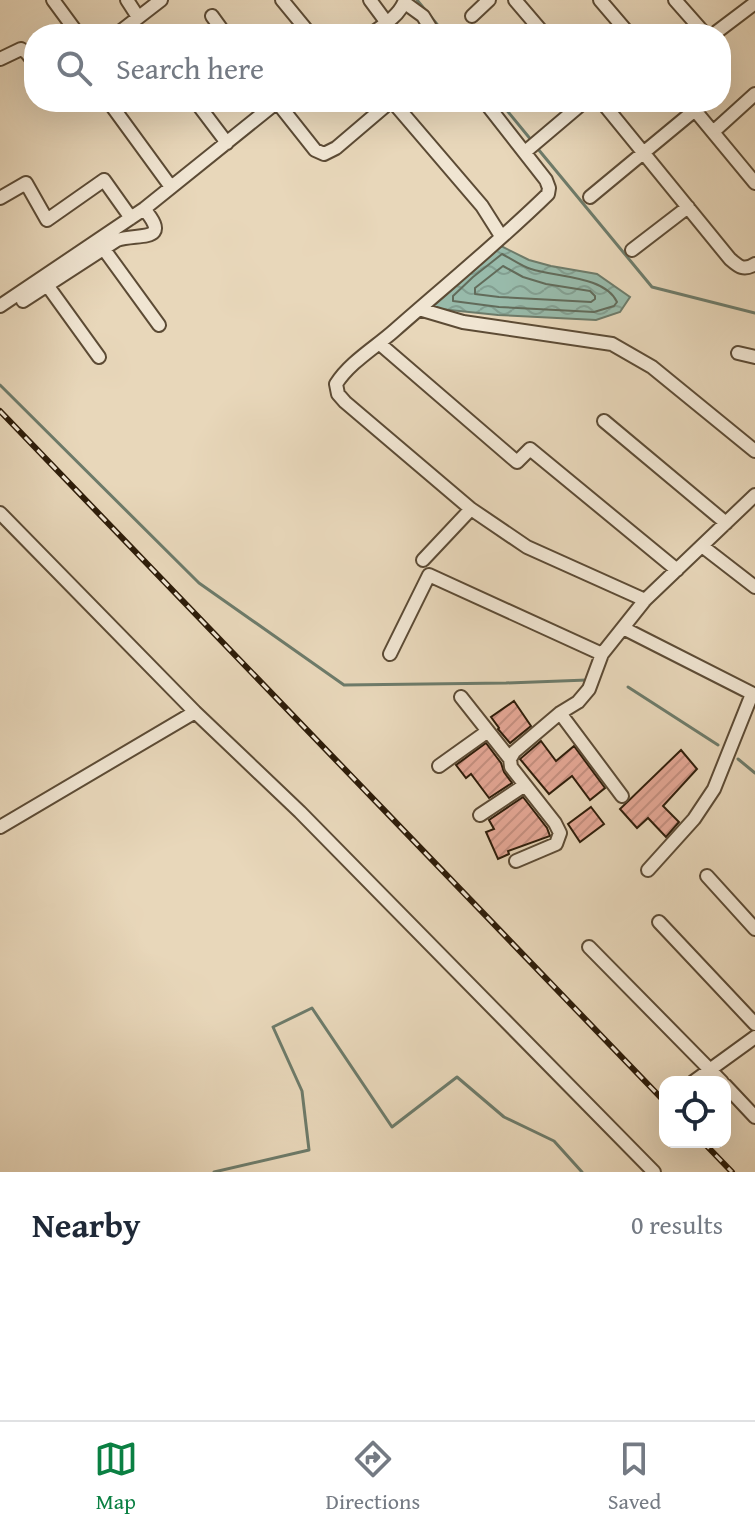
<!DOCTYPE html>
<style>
:root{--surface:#fff;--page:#f6f6f7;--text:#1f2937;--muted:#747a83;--line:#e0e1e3;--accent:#0b8043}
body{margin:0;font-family:"Gentium Book Plus",serif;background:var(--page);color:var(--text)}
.controls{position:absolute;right:24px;bottom:24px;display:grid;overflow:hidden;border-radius:16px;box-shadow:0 8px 32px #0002}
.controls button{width:72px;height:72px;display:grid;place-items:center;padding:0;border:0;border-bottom:2px solid var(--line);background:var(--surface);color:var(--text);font:40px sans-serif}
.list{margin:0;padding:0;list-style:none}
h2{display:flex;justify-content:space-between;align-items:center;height:104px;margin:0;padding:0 32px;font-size:34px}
h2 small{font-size:26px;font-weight:400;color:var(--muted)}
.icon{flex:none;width:44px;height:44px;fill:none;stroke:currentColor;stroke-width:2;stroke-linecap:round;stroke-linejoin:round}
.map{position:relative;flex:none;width:755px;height:1172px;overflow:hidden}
.search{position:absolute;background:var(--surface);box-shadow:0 8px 32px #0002;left:24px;right:24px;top:24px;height:88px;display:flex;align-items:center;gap:20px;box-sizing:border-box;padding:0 28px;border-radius:32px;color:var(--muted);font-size:30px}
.sheet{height:248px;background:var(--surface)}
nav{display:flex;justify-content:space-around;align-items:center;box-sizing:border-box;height:112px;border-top:2px solid var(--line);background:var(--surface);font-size:22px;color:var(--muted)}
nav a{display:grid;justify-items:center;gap:4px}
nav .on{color:var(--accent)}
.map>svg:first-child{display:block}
</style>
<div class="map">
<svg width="755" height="1172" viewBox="0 0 755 1172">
<defs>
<pattern id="water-waves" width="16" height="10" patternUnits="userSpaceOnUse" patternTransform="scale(2)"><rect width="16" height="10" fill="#98baaa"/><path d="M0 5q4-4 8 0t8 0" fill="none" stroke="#839f91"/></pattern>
<pattern id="building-hatch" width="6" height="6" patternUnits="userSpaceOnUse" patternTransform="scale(2)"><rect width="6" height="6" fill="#e6a897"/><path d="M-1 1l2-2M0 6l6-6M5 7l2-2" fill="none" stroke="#c69081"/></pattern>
</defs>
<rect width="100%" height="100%" fill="#e8d7ba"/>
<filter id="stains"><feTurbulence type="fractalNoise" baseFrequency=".0025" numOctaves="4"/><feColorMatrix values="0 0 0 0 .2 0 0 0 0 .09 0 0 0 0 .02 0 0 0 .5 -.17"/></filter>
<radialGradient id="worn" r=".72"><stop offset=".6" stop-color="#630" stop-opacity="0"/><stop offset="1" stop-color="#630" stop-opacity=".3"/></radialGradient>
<path fill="url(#water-waves)" stroke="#6d7b6a" stroke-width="2" d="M499 245 529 260 551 266 597 274 630 297 620 312 596 320 498 315 430 308 467 271Z"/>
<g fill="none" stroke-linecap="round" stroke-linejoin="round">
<path stroke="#626b5a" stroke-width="2" d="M502 254C512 259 521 266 531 269 556 277 605 276 617 302L614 306 594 312 499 307 453 301V296L473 277Z
M503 266 523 277 546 284 590 291 595 296V299L591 302 499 297 475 294V288Z"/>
<path stroke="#6d7b6a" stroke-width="3" d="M417 0 445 34
M500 102 532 141
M538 149 652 287 755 313
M0 385 199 583 344 685 506 683 587 680
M628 687 718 745
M738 759 755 773
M214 1172 309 1150 302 1091 273 1027 312 1008 392 1127 457 1077 504 1117 554 1141 582 1172"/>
</g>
<path fill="url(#building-hatch)" stroke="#2d1c09" stroke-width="2" d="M514 701 531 726 510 743 498 729 499 728 491 717Z
M541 741 556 761 574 746 605 788 590 800 572 776 549 794 520 759Z
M486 743 501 763 504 772 512 783 489 798 471 774 466 778 456 765Z
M681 750 697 769 663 806 679 822 666 837 648 818 637 828 620 809Z
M523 797 547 828 550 836 508 851 509 854 498 859 486 832 494 829 489 820Z
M591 807 604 824 580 842 568 824Z"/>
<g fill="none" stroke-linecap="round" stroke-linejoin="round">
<defs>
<path id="minor" d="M53 0 78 34
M127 0 138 17
M282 0 310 34
M370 0 387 23
M515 0 544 34
M600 0 629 34
M675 0 705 34
M405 3 423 16 434 34
M212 16 225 34
M472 16 489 0
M117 34 161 0
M371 34C384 25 400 15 405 0
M714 34 755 3
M0 59 21 49 26 52 34 62
M109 102 171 187
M196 102 227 143
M277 102 315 150 324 154 336 148 390 102
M393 102 482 206 501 236
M485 102 546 180 549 188 548 194C499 242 446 285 395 330 376 347 350 362 336 384L338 394 345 402 471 509 527 547 645 600
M602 102 730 259C739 267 744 271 755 264
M688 102 755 183
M713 132 755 94
M525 152 584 102
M590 197 695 110
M0 198 26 183 47 220 104 180 131 218
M103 248 159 325
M632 250 688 207
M47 285 99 357
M23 301 117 240C138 233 173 243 144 209
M0 306 144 209 277 102
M419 309 463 322 612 344 652 367 755 451
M380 344 517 462 530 449 677 570
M738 353 755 357
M604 421 726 523
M0 513 195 712 300 812 654 1172
M702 546 755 587
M423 560 471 509
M623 628 755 695
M390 654 429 575 602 654
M461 697 510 759
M560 713 622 796
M439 766 488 731
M480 815 525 785
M0 827 195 712
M516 861 556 844 560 833 555 823 511 767 510 759 514 752 560 713 578 702 589 689 602 654 645 600 755 495
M648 870 694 819 714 789 752 694
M707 876 755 929
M659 922 755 1024
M589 947 722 1082
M693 1082 755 1037
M725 1085 755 1117"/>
</defs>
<use href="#minor" stroke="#5c4b35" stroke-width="16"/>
<use href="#minor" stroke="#f0e5d2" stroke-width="12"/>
<defs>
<path id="rail" d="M0 411 665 1102
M703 1142 732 1172"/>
</defs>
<use href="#rail" stroke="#2d1c09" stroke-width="6"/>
<use href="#rail" stroke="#f0e5d2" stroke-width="3" stroke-dasharray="9" stroke-linecap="butt"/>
</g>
<rect width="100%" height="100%" filter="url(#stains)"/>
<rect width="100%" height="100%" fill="url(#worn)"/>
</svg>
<div class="controls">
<button><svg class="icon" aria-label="locate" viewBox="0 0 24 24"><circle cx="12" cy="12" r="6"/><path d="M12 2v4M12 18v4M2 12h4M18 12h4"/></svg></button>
</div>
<div class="search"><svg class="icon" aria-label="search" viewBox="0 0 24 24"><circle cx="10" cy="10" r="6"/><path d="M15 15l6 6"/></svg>Search here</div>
</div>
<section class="sheet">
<h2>Nearby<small>0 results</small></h2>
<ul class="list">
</ul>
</section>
<nav>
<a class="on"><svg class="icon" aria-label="map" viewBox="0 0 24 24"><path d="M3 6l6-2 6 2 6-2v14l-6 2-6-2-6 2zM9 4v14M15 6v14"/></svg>Map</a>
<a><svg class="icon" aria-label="directions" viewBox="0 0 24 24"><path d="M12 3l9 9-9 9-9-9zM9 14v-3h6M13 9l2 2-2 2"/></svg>Directions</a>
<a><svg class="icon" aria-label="saved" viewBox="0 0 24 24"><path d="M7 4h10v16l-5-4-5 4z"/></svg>Saved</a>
</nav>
